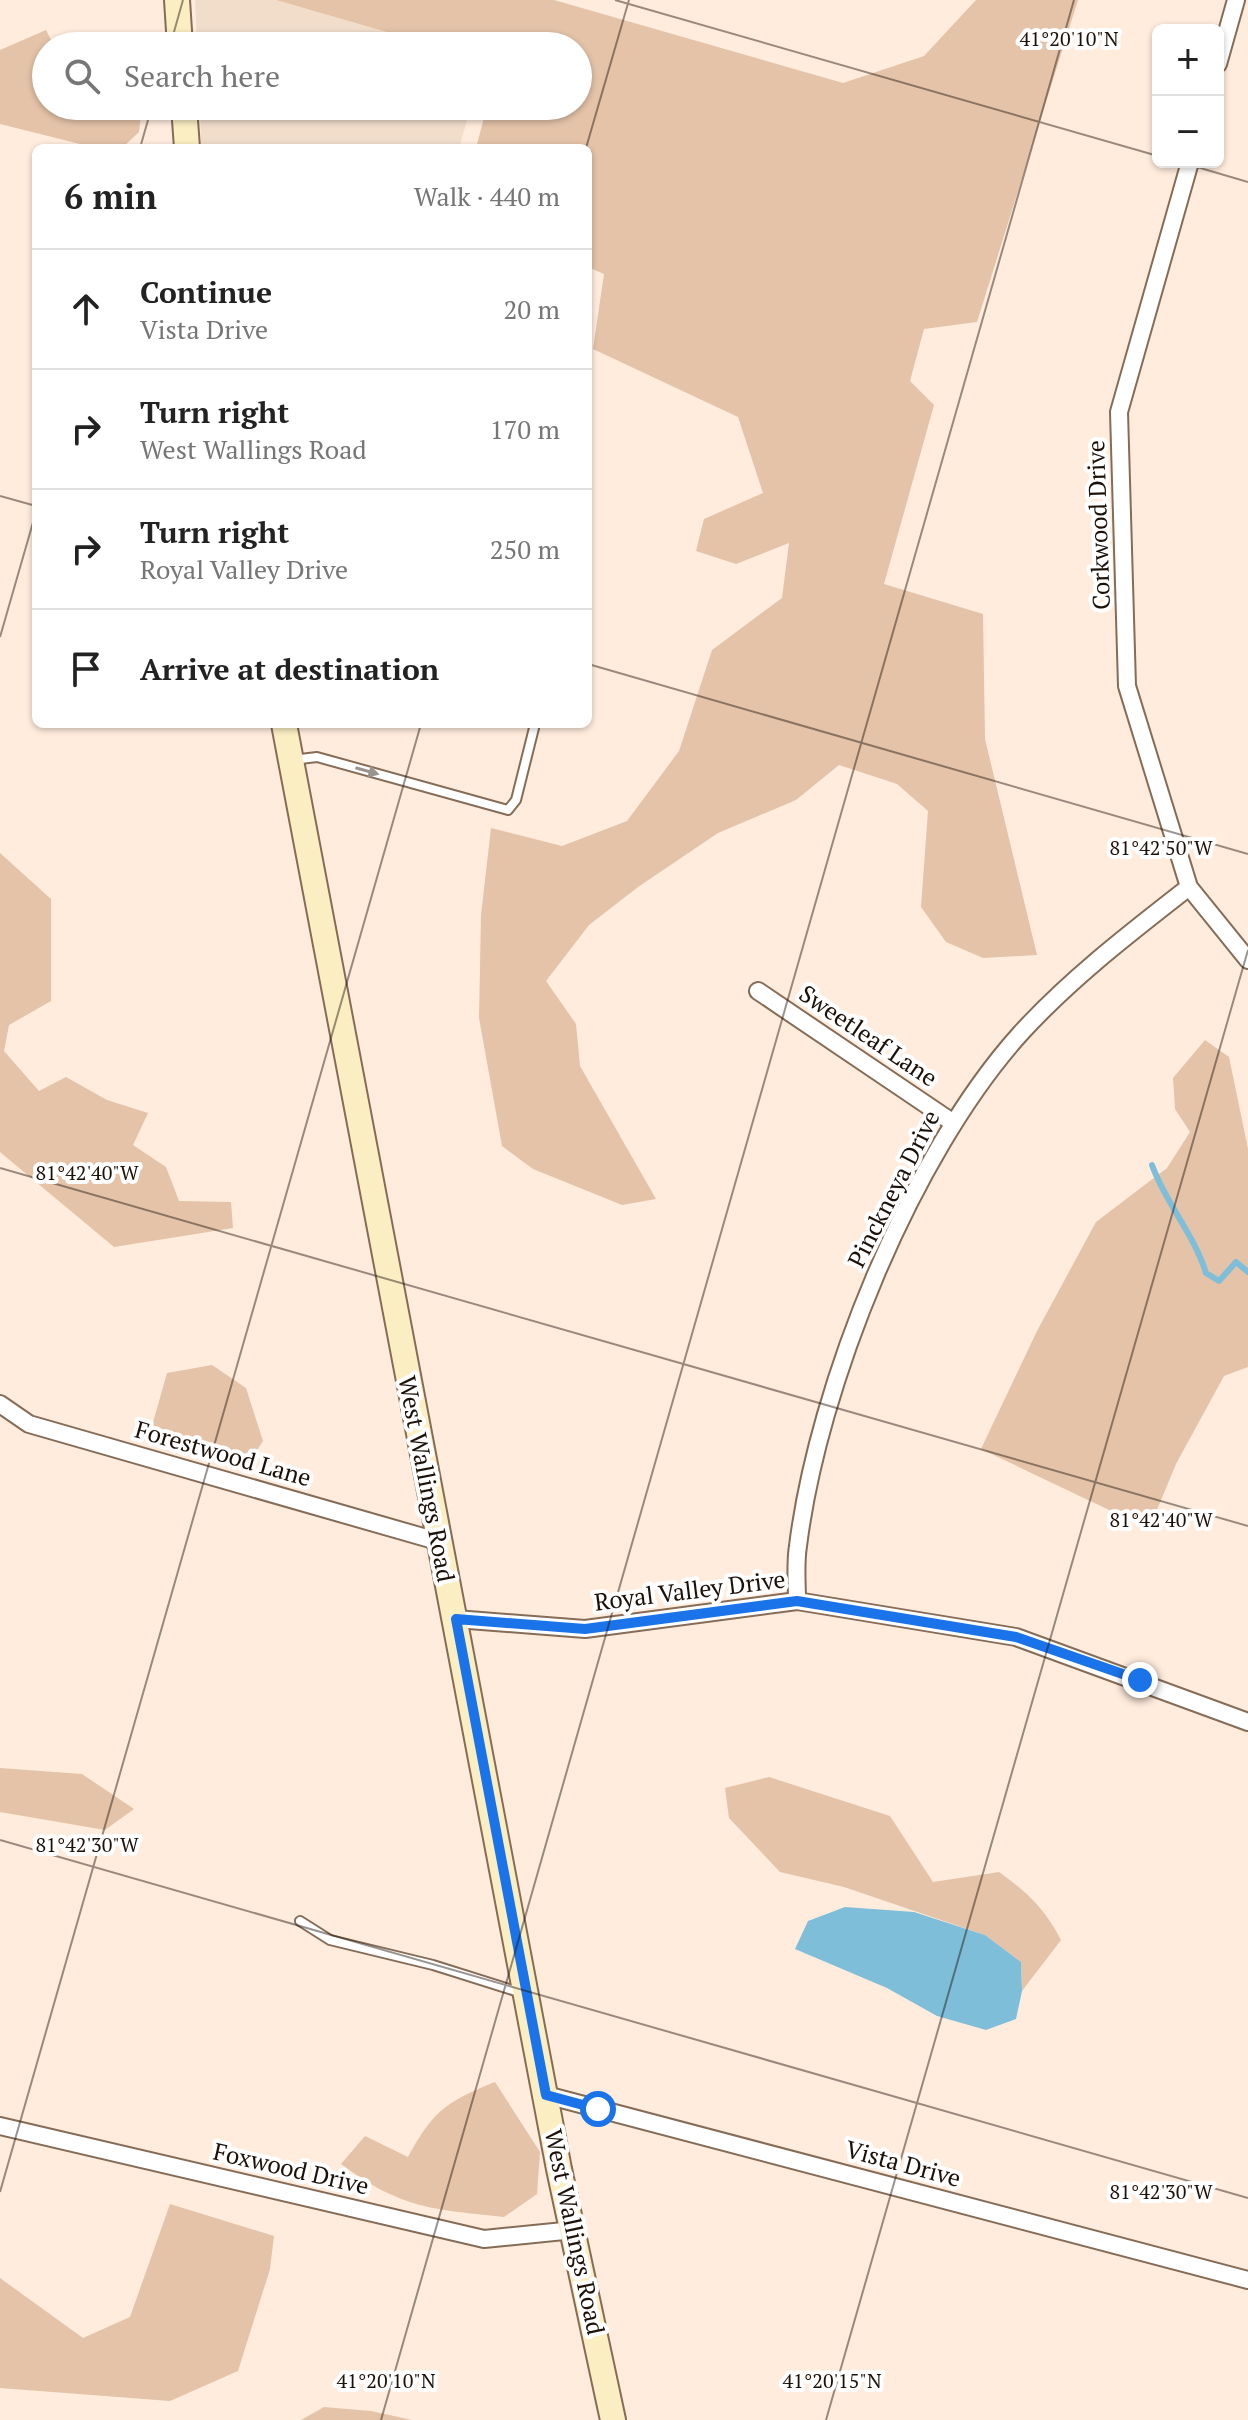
<!DOCTYPE html>
<meta charset="utf-8">
<style>
:root{--surface:#fff;--page:#f6f6f6;--text:#222;--muted:#767676;--line:#e0e0e0}
body{margin:0;font-family:"PT Serif",serif;background:var(--page);color:var(--text)}
.controls{position:absolute;right:24px;top:24px;display:grid;overflow:hidden;border-radius:12px;box-shadow:0 2px 6px #0004}
.controls button{width:72px;height:72px;display:grid;place-items:center;padding:0;border:0;border-bottom:2px solid var(--line);background:var(--surface);color:var(--text);font:40px sans-serif}
.stop{position:absolute;width:24px;height:24px;margin:-18px;border:6px solid #1a73e8;border-radius:50%;background:#fff}
.stop.end{background:#1a73e8;border-color:#fff;box-shadow:0 2px 8px #0008}
.list{margin:0;padding:0;list-style:none}
h2{display:flex;justify-content:space-between;align-items:center;height:104px;margin:0;padding:0 32px;font-size:34px}
h2 small{font-size:26px;font-weight:400;color:var(--muted)}
.list li{display:grid;grid-template-columns:52px 1fr auto;gap:24px;align-items:center;box-sizing:border-box;height:120px;padding:0 32px;border-top:2px solid var(--line)}
.list b{display:block;font-size:30px;white-space:nowrap}
.list p{margin:0;font-size:26px;white-space:nowrap;color:var(--muted)}
.list em{font-size:26px;font-style:normal;color:var(--muted)}
.icon{flex:none;width:44px;height:44px;fill:none;stroke:currentColor;stroke-width:2;stroke-linecap:round;stroke-linejoin:round}
.map{position:relative;flex:none;width:1248px;height:2420px;overflow:hidden}
.search{position:absolute;background:var(--surface);box-shadow:0 2px 6px #0004;left:32px;top:32px;width:560px;height:88px;display:flex;align-items:center;gap:20px;box-sizing:border-box;padding:0 28px;border-radius:44px;color:var(--muted);font-size:30px}
.panel{position:absolute;background:var(--surface);box-shadow:0 2px 6px #0004;left:32px;top:144px;width:560px;height:584px;border-radius:12px}
.map>svg:first-child{display:block}
</style>
<div class="map">
<svg width="1248" height="2420" viewBox="0 0 1248 2420">
<rect width="100%" height="100%" fill="#ffecdd"/>
<path fill="#f2ddcb" d="M195 0H276L435 46H197Z
M200 106H471L459 148H201Z"/>
<path fill="#e4c3a8" d="M276 0H554L843 83 924 56 976 0H1078L977 322 924 329 910 381 934 405 884 584 983 614 985 739 1037 955 983 958 946 942 921 907 928 811 897 784 839 765 796 800 718 833 638 887 589 925 546 981 576 1024 580 1066 656 1199 622 1205 533 1169 502 1146 479 1018 481 915 491 828 562 846 627 821 679 751 712 650 782 598 789 543 736 564 696 551 704 519 763 493 738 417 593 349 604 274 588 267V148H476L487 106H578V46H435Z
M46 30 54 46H46V106H142L139 132 122 148H96L0 124V50Z
M0 853 51 899V1001L9 1025 4 1051 39 1091 66 1077 107 1100 148 1113 133 1145 166 1167 179 1201 231 1202 233 1228 114 1247 0 1152Z
M1205 1040 1229 1057 1248 1149V1367L1224 1376 1176 1464 1149 1529 981 1449 1037 1331 1096 1222 1167 1168 1190 1132 1175 1109 1173 1078Z
M212 1365 246 1388 263 1441 246 1467 148 1440 167 1373Z
M0 1768 82 1774 134 1809 105 1830 0 1812Z
M769 1777 890 1816 933 1882 999 1872C1027 1892 1045 1909 1061 1940L1022 1991 1021 1962 985 1935 844 1887 780 1872 729 1818 725 1788Z
M495 2082 540 2152 537 2194 504 2217C431 2209 402 2209 341 2164L365 2136 408 2157C434 2110 446 2102 495 2082Z
M170 2204 274 2236 270 2269 238 2371 170 2401 0 2388V2278L83 2338 130 2317Z
M324 2407 371 2411 412 2420H301Z"/>
<path fill="#7ebed9" d="M845 1907 914 1912 985 1935 1021 1962 1022 1991 1016 2019 986 2030 937 2016 887 1988 795 1949 808 1921Z"/>
<g fill="none" stroke-linecap="round" stroke-linejoin="round">
<path stroke="#7ebed9" stroke-width="6" d="M1152 1165C1166 1204 1194 1234 1206 1273L1219 1281 1236 1262 1248 1272"/>
<defs>
<path id="lane" d="M292 760 317 757 508 810 516 800 535 724
M300 1921 330 1940 433 1965 522 1993"/>
<path id="street" d="M1218 64 1236 0
M1190 162 1119 412 1127 686 1189 887 1248 960
M758 991 952 1122
M0 1404 29 1424 437 1541
M797 1601C797 1583 795 1564 798 1546 818 1385 911 1155 1020 1034 1070 979 1130 933 1189 887
M456 1619 585 1629 797 1601 1016 1637 1248 1722
M546 2095 1248 2280
M0 2126 484 2239 574 2230"/>
<path id="secondary" d="M177 0 180 46
M184 106 187 148
M284 724 559 2169 613 2420"/>
</defs>
<use href="#lane" stroke="#866c56" stroke-width="12"/>
<use href="#street" stroke="#866c56" stroke-width="20"/>
<use href="#secondary" stroke="#866c56" stroke-width="28"/>
<use href="#lane" stroke="#fff" stroke-width="8"/>
<use href="#street" stroke="#fff" stroke-width="16"/>
<use href="#secondary" stroke="#fbeec3" stroke-width="24"/>
</g>
<defs><path id="oneway-solid" d="M-6-.8H1V-3.2L6.5 0L1 3.2V.8H-6Z" transform="scale(2)"/></defs>
<use fill="#999490" href="#oneway-solid" transform="translate(367 771) rotate(16)"/>
<g fill="none" stroke-linecap="round" stroke-linejoin="round">
<path stroke="#1a73e8" stroke-width="10" d="M598 2109 546 2095 456 1619 585 1629 797 1601 1016 1637 1140 1680"/>
</g>
<path fill="none" stroke="#1c1109" stroke-width="2" stroke-opacity="0.45" d="M615 0 1158 156M170 46 183 0M140 148 152 106M586 148 629 0M1180 162 1248 182M0 496 36 506M0 637 36 512M588 664 1248 854M0 1168 1248 1526M0 1840 1248 2198M0 2192 421 724M381 2420 1074 0M826 2420 1248 950"/>
<g text-anchor="middle" stroke-width="8" stroke-linejoin="round" paint-order="stroke">
<g font-size="24" fill="#1c1109" stroke="#fff">
<text transform="translate(1099 525) rotate(-92)" y="8">Corkwood Drive</text>
<text transform="translate(868 1036) rotate(34)" y="8">Sweetleaf Lane</text>
<text transform="translate(894 1189) rotate(-63)" y="8">Pinckneya Drive</text>
<text transform="translate(223 1454) rotate(16)" y="8">Forestwood Lane</text>
<text transform="translate(426 1479) rotate(79)" y="8">West Wallings Road</text>
<text transform="translate(690 1591) rotate(-7)" y="8">Royal Valley Drive</text>
<text transform="translate(903 2164) rotate(15)" y="8">Vista Drive</text>
<text transform="translate(291 2169) rotate(13)" y="8">Foxwood Drive</text>
<text transform="translate(574 2232) rotate(78)" y="8">West Wallings Road</text>
</g>
</g>
<g font-size="20" text-anchor="middle" fill="#1c1109" stroke="#fff" stroke-width="8" stroke-linejoin="round" paint-order="stroke">
<text x="1069" y="46">41°20'10"N</text>
<text x="1161" y="855">81°42'50"W</text>
<text x="87" y="1180">81°42'40"W</text>
<text x="1161" y="1527">81°42'40"W</text>
<text x="87" y="1852">81°42'30"W</text>
<text x="1161" y="2199">81°42'30"W</text>
<text x="386" y="2388">41°20'10"N</text>
<text x="832" y="2388">41°20'15"N</text>
</g>
</svg>
<div class="controls">
<button>+</button>
<button>−</button>
</div>
<div class="stop" style="left:598px;top:2109px"></div>
<div class="stop end" style="left:1140px;top:1680px"></div>
<div class="search"><svg class="icon" aria-label="search" viewBox="0 0 24 24"><circle cx="10" cy="10" r="6"/><path d="M15 15l6 6"/></svg>Search here</div>
<section class="panel">
<h2>6 min<small>Walk · 440 m</small></h2>
<ul class="list">
<li><svg class="icon" aria-label="ahead" viewBox="0 0 24 24"><path d="M12 20V5M6 11l6-6 6 6"/></svg><div><b>Continue</b><p>Vista Drive</p></div><em>20 m</em></li>
<li><svg class="icon" aria-label="right" viewBox="0 0 24 24"><path d="M7 20v-9h11M14 6l5 5-5 5"/></svg><div><b>Turn right</b><p>West Wallings Road</p></div><em>170 m</em></li>
<li><svg class="icon" aria-label="right" viewBox="0 0 24 24"><path d="M7 20v-9h11M14 6l5 5-5 5"/></svg><div><b>Turn right</b><p>Royal Valley Drive</p></div><em>250 m</em></li>
<li><svg class="icon" aria-label="arrive" viewBox="0 0 24 24"><path d="M6 21V4h12l-3 4 3 4H6"/></svg><div><b>Arrive at destination</b></div></li>
</ul>
</section>
</div>
